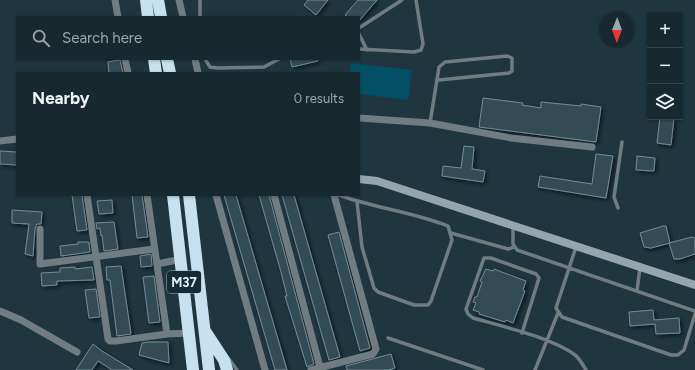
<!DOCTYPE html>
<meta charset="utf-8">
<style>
:root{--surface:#17282f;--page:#203037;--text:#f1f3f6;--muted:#9ea6aa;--line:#36444b}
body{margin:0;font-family:Figtree,sans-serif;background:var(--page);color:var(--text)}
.controls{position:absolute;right:12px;top:12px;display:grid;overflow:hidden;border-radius:0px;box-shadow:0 1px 3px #0004}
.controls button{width:36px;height:36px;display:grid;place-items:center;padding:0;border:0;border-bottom:1px solid var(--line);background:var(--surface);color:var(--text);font:20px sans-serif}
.compass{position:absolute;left:599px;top:12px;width:36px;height:36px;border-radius:50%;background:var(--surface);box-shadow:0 1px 3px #0004;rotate:181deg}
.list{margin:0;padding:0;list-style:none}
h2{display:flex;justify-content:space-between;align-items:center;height:52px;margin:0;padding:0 16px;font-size:17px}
h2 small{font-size:13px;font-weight:400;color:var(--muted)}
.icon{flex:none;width:22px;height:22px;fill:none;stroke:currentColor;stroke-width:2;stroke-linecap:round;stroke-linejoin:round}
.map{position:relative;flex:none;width:695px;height:370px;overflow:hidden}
.search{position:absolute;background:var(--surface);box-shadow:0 1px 3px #0004;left:16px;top:16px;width:344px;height:44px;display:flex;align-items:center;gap:10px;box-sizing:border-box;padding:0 14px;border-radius:0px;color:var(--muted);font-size:15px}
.panel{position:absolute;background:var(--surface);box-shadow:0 1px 3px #0004;left:16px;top:72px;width:344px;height:124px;border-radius:0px}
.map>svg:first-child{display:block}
</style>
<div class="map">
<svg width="695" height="370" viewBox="0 0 695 370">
<defs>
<filter id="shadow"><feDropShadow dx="2" dy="2" stdDeviation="2" flood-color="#0009"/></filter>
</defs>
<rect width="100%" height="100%" fill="#1f363f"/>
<path fill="#035066" d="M351 63 412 70 408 100 359 94V73H350Z"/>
<path fill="#334c55" stroke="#728c97" filter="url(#shadow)" d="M308 0H328L316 15 304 5Z
M358 0H377L359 21V17H348L345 15Z
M290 59H318V61L292 67Z
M120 60 123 73H109L108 62Z
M483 98 523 103 522 105 541 108V102L581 106V104L601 107 596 142 479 127Z
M660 117 674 118 671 145 657 143Z
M464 146 474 147 472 169 485 171 483 182 442 176 443 166 461 168Z
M0 151 17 152V165L0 164Z
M596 154 613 156 606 198 538 187 540 176 592 184Z
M637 156 655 158 654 171 636 170Z
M72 195H82L87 230 77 231Z
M132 195H142L148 237 137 238Z
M224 195H236L287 370H275Z
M259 195H269L314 364 307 367 285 296H287L281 272Z
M282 195H294L340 357 329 360Z
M112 200 113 213 99 214 97 201Z
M12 210 42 212 41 224H37L35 229 33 256 25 254 29 224 12 223Z
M114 222 118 249 104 251 102 235 101 236 100 228 97 229 96 223Z
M663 226H666L670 243 651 248 644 247 640 233Z
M339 232 370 348 360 351 328 235Z
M692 237 695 238V254L680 259H674L669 243Z
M78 242H89L90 252 61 256 60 246 78 244Z
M151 254 152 266 141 267 140 256Z
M121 266 131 334 117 336 110 280H107L106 267Z
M75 267V269L92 267 94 280 57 281V285L42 286 41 273 60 272V268Z
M486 269 493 271 494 269 526 281 523 290 525 291 513 323 506 320 505 322 479 314V312L473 310 476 303 473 302 475 297H477L482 282 480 281Z
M154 276 160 322 149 323 143 277Z
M96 289 100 317 89 318 85 290Z
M653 310 654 320 679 318 680 333 656 334 655 324 630 326 629 312Z
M147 342H168L169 363 139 355 142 343Z
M93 344 102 351 133 370H112L98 361 92 370H76Z
M391 354 395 368 389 370H347L346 366Z"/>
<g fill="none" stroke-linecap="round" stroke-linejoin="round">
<path stroke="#717c81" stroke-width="3.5" d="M200 0V17
M359 28 402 0
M359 34 367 50
M359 49 414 52 421 50 423 44 416 0
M205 59 210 67 217 68 264 67 279 59
M430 123 439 67 445 62 507 56 512 58V71L509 73 439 80
M339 195C374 208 413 212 448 226L452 240 431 301 428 305H414L378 292 374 288 362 247 357 202
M618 208 614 197 622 142
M513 227V244L517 250 695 311
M451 233 508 249 514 247
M576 247 556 308 562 317 671 355H678L684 350 695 314
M637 291 640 267
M522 333 539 278 536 274 491 258H484L466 309 468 314 473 318C501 326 553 338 575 355 580 359 583 365 586 370
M388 338 483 370
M229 359 237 370
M535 370 558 313"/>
<path stroke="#717c81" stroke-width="7" d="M115 0 118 17
M179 0 183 17
M125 59 128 73
M195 59 198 73
M359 118 430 123 511 138 592 147
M0 141 17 139
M87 195 108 339 110 341H116L167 334 189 333
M147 195 167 334
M216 195 265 370
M274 195 320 367
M40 229V264L154 249
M157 264 182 259
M0 311 21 320 77 352
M311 370 373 354 376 349 334 195"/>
<path stroke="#94a5ad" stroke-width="8" d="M359 179 377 181 695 285"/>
<path stroke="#c6e2ee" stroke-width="12" d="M146 0 148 17
M158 0 161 17
M154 59 156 73
M167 59 170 73
M173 195 193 370
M189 195 209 370
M205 331 224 360 227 370"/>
</g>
<g text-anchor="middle" stroke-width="4" stroke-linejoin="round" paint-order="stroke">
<rect fill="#142c35" stroke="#a5b6bd" stroke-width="1" x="167" y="271" width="34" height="22" rx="3"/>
<g font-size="13" font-weight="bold" fill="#e3f1f7">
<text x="184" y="287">M37</text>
</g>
</g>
</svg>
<div class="controls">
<button>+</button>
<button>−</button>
<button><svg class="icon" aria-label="layers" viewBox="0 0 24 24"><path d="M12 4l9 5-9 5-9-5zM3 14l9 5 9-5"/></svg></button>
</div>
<svg class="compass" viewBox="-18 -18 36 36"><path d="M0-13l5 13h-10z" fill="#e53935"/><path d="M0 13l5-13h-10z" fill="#9ea6aa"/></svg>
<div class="search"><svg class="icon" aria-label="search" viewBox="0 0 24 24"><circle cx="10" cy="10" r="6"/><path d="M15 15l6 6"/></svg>Search here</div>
<section class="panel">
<h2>Nearby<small>0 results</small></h2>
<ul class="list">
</ul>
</section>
</div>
